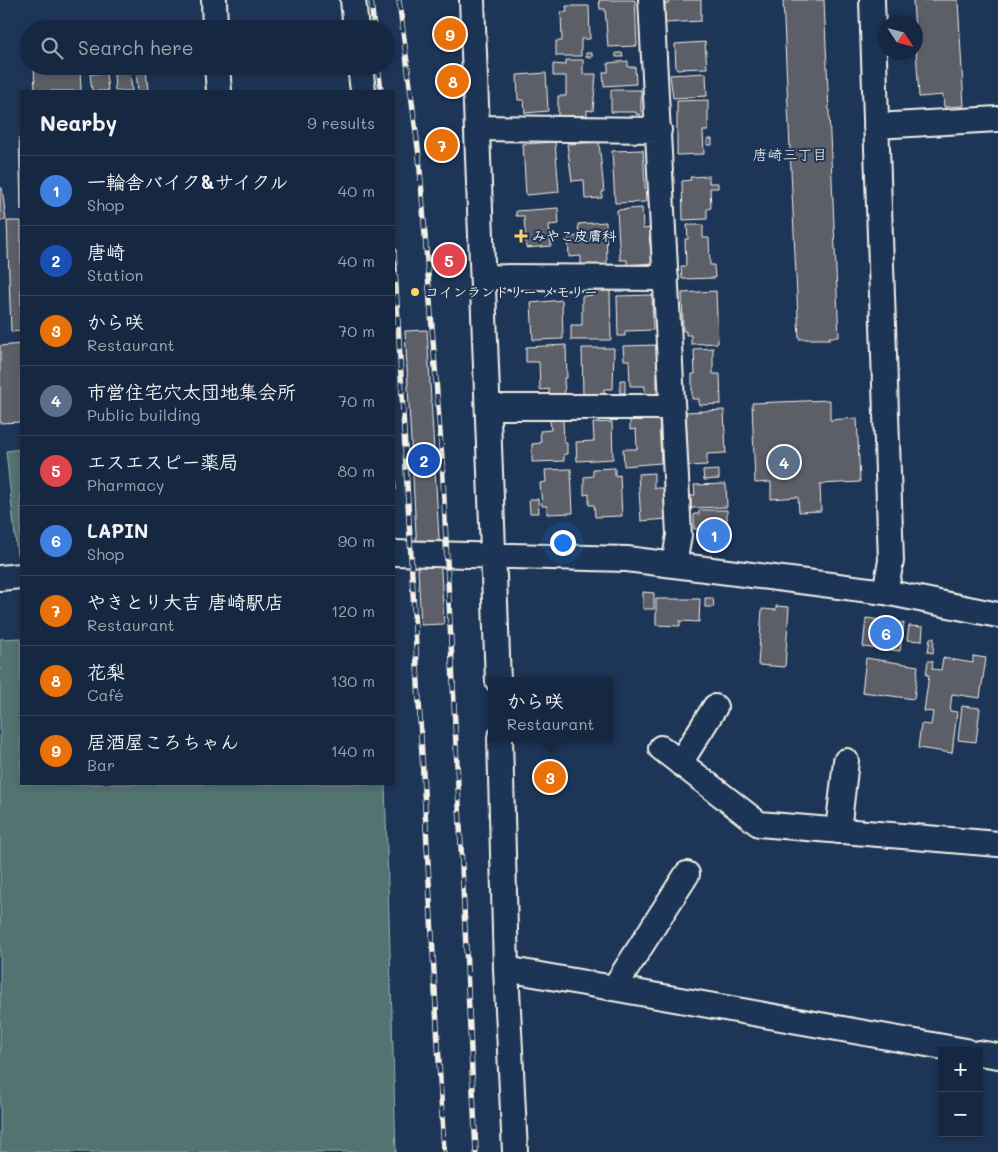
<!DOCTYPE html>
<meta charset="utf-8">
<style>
:root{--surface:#162841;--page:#1f3048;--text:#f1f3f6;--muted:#9ea6b1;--line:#35445a;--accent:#bca0f2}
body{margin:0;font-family:Mali,"Klee One",sans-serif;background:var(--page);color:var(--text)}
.controls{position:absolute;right:15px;bottom:15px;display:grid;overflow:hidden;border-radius:0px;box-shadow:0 2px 8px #0003}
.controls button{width:45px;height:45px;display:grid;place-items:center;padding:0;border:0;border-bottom:1px solid var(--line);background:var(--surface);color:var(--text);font:25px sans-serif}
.compass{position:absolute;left:878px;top:15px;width:45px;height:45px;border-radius:50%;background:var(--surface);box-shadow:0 2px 8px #0003;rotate:126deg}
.you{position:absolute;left:562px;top:542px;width:18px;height:18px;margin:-12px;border:4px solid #fff;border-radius:50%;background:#1a73e8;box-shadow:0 0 0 8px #1a73e833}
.badge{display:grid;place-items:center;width:32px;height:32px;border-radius:50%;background:var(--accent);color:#fff;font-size:16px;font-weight:700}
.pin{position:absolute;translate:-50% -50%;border:2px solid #fff;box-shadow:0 1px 5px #0006}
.popup{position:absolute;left:488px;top:677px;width:125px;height:65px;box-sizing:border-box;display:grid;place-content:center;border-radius:0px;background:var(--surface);filter:drop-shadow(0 1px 4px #0005);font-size:16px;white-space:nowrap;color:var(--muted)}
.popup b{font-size:19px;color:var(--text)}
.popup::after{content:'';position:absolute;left:50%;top:100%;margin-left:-10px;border:10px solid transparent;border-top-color:var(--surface)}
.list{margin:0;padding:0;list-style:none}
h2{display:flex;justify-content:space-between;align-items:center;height:65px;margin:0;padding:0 20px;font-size:21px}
h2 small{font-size:16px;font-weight:400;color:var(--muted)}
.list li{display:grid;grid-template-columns:32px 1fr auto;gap:15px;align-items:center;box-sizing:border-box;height:70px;padding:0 20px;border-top:1px solid var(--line)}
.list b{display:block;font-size:19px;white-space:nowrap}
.list p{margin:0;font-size:16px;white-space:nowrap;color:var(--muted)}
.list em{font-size:16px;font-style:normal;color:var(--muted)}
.icon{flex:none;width:28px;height:28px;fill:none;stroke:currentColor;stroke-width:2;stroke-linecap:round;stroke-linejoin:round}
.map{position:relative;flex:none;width:998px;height:1152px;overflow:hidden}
.search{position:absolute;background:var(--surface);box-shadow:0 2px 8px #0003;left:20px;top:20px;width:375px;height:55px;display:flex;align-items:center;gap:12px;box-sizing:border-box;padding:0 18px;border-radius:28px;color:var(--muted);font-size:19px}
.panel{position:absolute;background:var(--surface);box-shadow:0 2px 8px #0003;left:20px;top:90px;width:375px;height:695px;border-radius:0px}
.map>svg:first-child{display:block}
</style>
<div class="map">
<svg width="998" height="1152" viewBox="0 0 998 1152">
<rect width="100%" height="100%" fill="#1d3557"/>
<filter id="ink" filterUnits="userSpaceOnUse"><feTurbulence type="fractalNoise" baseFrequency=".02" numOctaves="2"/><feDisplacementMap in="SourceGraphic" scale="10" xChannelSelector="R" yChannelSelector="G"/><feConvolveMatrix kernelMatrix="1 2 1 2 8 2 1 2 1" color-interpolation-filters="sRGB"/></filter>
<g filter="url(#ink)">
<path fill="#527272" stroke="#a3b2ad" d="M21 449V555H17L6 451Z
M21 638V784H385L396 1152H0V639Z"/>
<path fill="#5d5f67" stroke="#f4f1e8" d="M599 0H635L637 46 608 47 605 9H600Z
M669 0H701V21L665 23V3H669Z
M783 0H824L839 337H829L830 339H799Z
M913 0H958L964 106 944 107 943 95 919 97Z
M566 6H589L590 39H581V56H556V41H562L561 12H567Z
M705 42 707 68 676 69 675 44Z
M586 53H592V57H586Z
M616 53H622L623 57H616Z
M566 60H583V74H596L593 111 587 110V116H558V96H566V76H553V64L566 65Z
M628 61V67H635L636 84 604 86 603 72H608V63Z
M34 66H80L81 91H35Z
M146 70 148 91H138L136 71Z
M130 72 132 91H115L114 73Z
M106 73 108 91H92L90 74Z
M546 73 548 111 525 113 524 100H518L517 75Z
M706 73 707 96 673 98 670 75Z
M611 90H641V115L636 114V112H611Z
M708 100V131H703L704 154 677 155V101Z
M19 138H21V210Z
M707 139H712V145H707Z
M555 142 559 192 526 195 523 144Z
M599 142 604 192H602V198L585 199 584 180 572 181 567 144Z
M643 150 646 202 615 203 612 151Z
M709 176V183H718V188H710L711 208 707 209V219L683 220 682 181 691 180 690 177Z
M0 188H2L6 220 0 221Z
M558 208 559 224 549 225 551 246 526 248 524 216H516V211Z
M642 208 643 229 651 228V237H649L653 263 627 265V260H620L617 210Z
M7 221H21V331L11 332Z
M606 222 607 265 581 267V256L569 257 568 237 579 236 578 224Z
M687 225H703V238H709L710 265H714L715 278 682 279 681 266H686L685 239H688Z
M595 290H610L611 340H571V325H582V296L595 295Z
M716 291 718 343 691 344V335H686V331H683L682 293Z
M652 295 653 330 625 331V336H618L617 296Z
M562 300 563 339 533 340 531 303Z
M427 330 444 624 421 625 405 331Z
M21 344V422L0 423V346Z
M566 345 567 378H564L565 395H549V389L540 390 539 362H526V347Z
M657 345V394H645V386H630L629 360H624L623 346Z
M582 348H614L613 389H604V394L583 395Z
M713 348V374H720L721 404 699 405V399H692V374H695L694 349Z
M620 380H625V393H620Z
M830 400V420L857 418 860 482 820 484 821 511 799 512 798 497 771 499V482L755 483 752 403Z
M724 410 726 453 707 454V465L688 466 686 412Z
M659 417 661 463 624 466 623 449H637L636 429 630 430V419Z
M550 420H563L564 443H567V454H564V461L532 462V444L541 443 540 431 551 430Z
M612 422 613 459 577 461 576 442 594 441 593 423Z
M394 448 396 490H394Z
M615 468V476L620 475 622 516 595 517 594 505H589V494L584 495V477L593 476V469Z
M571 469 573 513 547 514V506H542L540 483 546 482 545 470Z
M719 470V479L704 480 703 471Z
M654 473V488H667L668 519 641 521 638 474Z
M726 484 727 507 691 508V496L695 495 694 485Z
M529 499H538L539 513H530Z
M699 510H727V529H694V514H699Z
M643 592 654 593V609H643Z
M705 598H713L714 607H705Z
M656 599H700L699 622 680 621V626L656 625Z
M776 606 789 607 785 667 758 665 762 609 776 610Z
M866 618 904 623 900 651 863 647Z
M909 626 923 627 922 641 907 640Z
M930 638H934L933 653 928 652Z
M973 656 986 658 980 698 952 694 950 711 957 712 952 753 918 748 921 724 931 725 933 712 924 711 929 675H926L928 661H933L932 669 941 670 943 658 973 663Z
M866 658 918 666 914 699 862 692Z
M962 706 980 708 976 742 958 740Z"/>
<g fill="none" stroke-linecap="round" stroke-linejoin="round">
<defs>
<path id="minor" d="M214 0 215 29
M353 0 356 29
M472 0 498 681
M651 0 679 535 674 565
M872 0 891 561 885 592
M217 66 219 91
M360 66 363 91
M876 126 998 119
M478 128 659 130
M484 277 666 278
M489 407H672
M394 553 627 559 885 592 998 615
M0 578 21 576
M500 738 506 969 515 1152
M661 748 759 824 998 844
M680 763 715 707
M838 831 846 761
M506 969 966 1051
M614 988 687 874
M979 1053 998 1056"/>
</defs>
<use href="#minor" stroke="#f4f1e8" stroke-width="28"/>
<use href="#minor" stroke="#1d3557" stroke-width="24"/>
<defs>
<path id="rail" d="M371 0 374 29
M399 0 419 156 442 459 476 1152
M378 66 381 91
M394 250 444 1152"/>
</defs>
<use href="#rail" stroke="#f4f1e8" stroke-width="5.5"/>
<use href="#rail" stroke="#1d3557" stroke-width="4" stroke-dasharray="11" stroke-linecap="butt"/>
</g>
</g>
<g fill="#ffd166" stroke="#1d3557" stroke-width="2">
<path d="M518.5 228.5h5v5h5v5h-5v5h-5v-5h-5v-5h5z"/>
<circle cx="415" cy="292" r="5"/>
</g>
<g text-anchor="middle" stroke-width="4" stroke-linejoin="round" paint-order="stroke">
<g font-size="14" font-weight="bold" fill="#f4f1e8" stroke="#1d3557" text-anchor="start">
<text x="532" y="241">みやこ皮膚科</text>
<text x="425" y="297">コインランドリー メモリー</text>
</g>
<g font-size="15" fill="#f4f1e8" stroke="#1d3557">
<text x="790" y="160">唐崎三丁目</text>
</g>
</g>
</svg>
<div class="controls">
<button>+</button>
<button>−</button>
</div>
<svg class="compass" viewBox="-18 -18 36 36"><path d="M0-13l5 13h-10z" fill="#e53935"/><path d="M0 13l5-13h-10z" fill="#9ea6b1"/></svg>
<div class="you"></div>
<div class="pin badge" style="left:714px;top:535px;background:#3f7fe0">1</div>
<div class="pin badge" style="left:424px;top:460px;background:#1a4fb4">2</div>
<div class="pin badge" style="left:550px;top:777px;background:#e8710a">3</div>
<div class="popup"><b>から咲</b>Restaurant</div>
<div class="pin badge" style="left:784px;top:462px;background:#5c6f8a">4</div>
<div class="pin badge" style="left:449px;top:260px;background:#e0444e">5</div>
<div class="pin badge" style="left:886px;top:633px;background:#3f7fe0">6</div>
<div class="pin badge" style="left:442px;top:145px;background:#e8710a">7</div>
<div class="pin badge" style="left:453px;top:81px;background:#e8710a">8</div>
<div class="pin badge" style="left:450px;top:34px;background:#e8710a">9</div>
<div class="search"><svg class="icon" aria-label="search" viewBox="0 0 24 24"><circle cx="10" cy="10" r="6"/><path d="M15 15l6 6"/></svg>Search here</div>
<section class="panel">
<h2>Nearby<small>9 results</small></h2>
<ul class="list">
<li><span class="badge" style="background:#3f7fe0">1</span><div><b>一輪舎バイク&amp;サイクル</b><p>Shop</p></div><em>40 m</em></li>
<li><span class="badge" style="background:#1a4fb4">2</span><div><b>唐崎</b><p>Station</p></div><em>40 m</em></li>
<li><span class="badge" style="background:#e8710a">3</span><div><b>から咲</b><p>Restaurant</p></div><em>70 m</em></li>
<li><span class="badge" style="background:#5c6f8a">4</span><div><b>市営住宅穴太団地集会所</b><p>Public building</p></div><em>70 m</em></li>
<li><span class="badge" style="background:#e0444e">5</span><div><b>エスエスピー薬局</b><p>Pharmacy</p></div><em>80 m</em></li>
<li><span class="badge" style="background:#3f7fe0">6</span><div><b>LAPIN</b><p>Shop</p></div><em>90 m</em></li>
<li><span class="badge" style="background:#e8710a">7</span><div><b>やきとり大吉 唐崎駅店</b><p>Restaurant</p></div><em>120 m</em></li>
<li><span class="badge" style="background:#e8710a">8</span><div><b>花梨</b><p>Café</p></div><em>130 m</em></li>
<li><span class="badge" style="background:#e8710a">9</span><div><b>居酒屋ころちゃん</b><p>Bar</p></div><em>140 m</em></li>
</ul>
</section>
</div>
